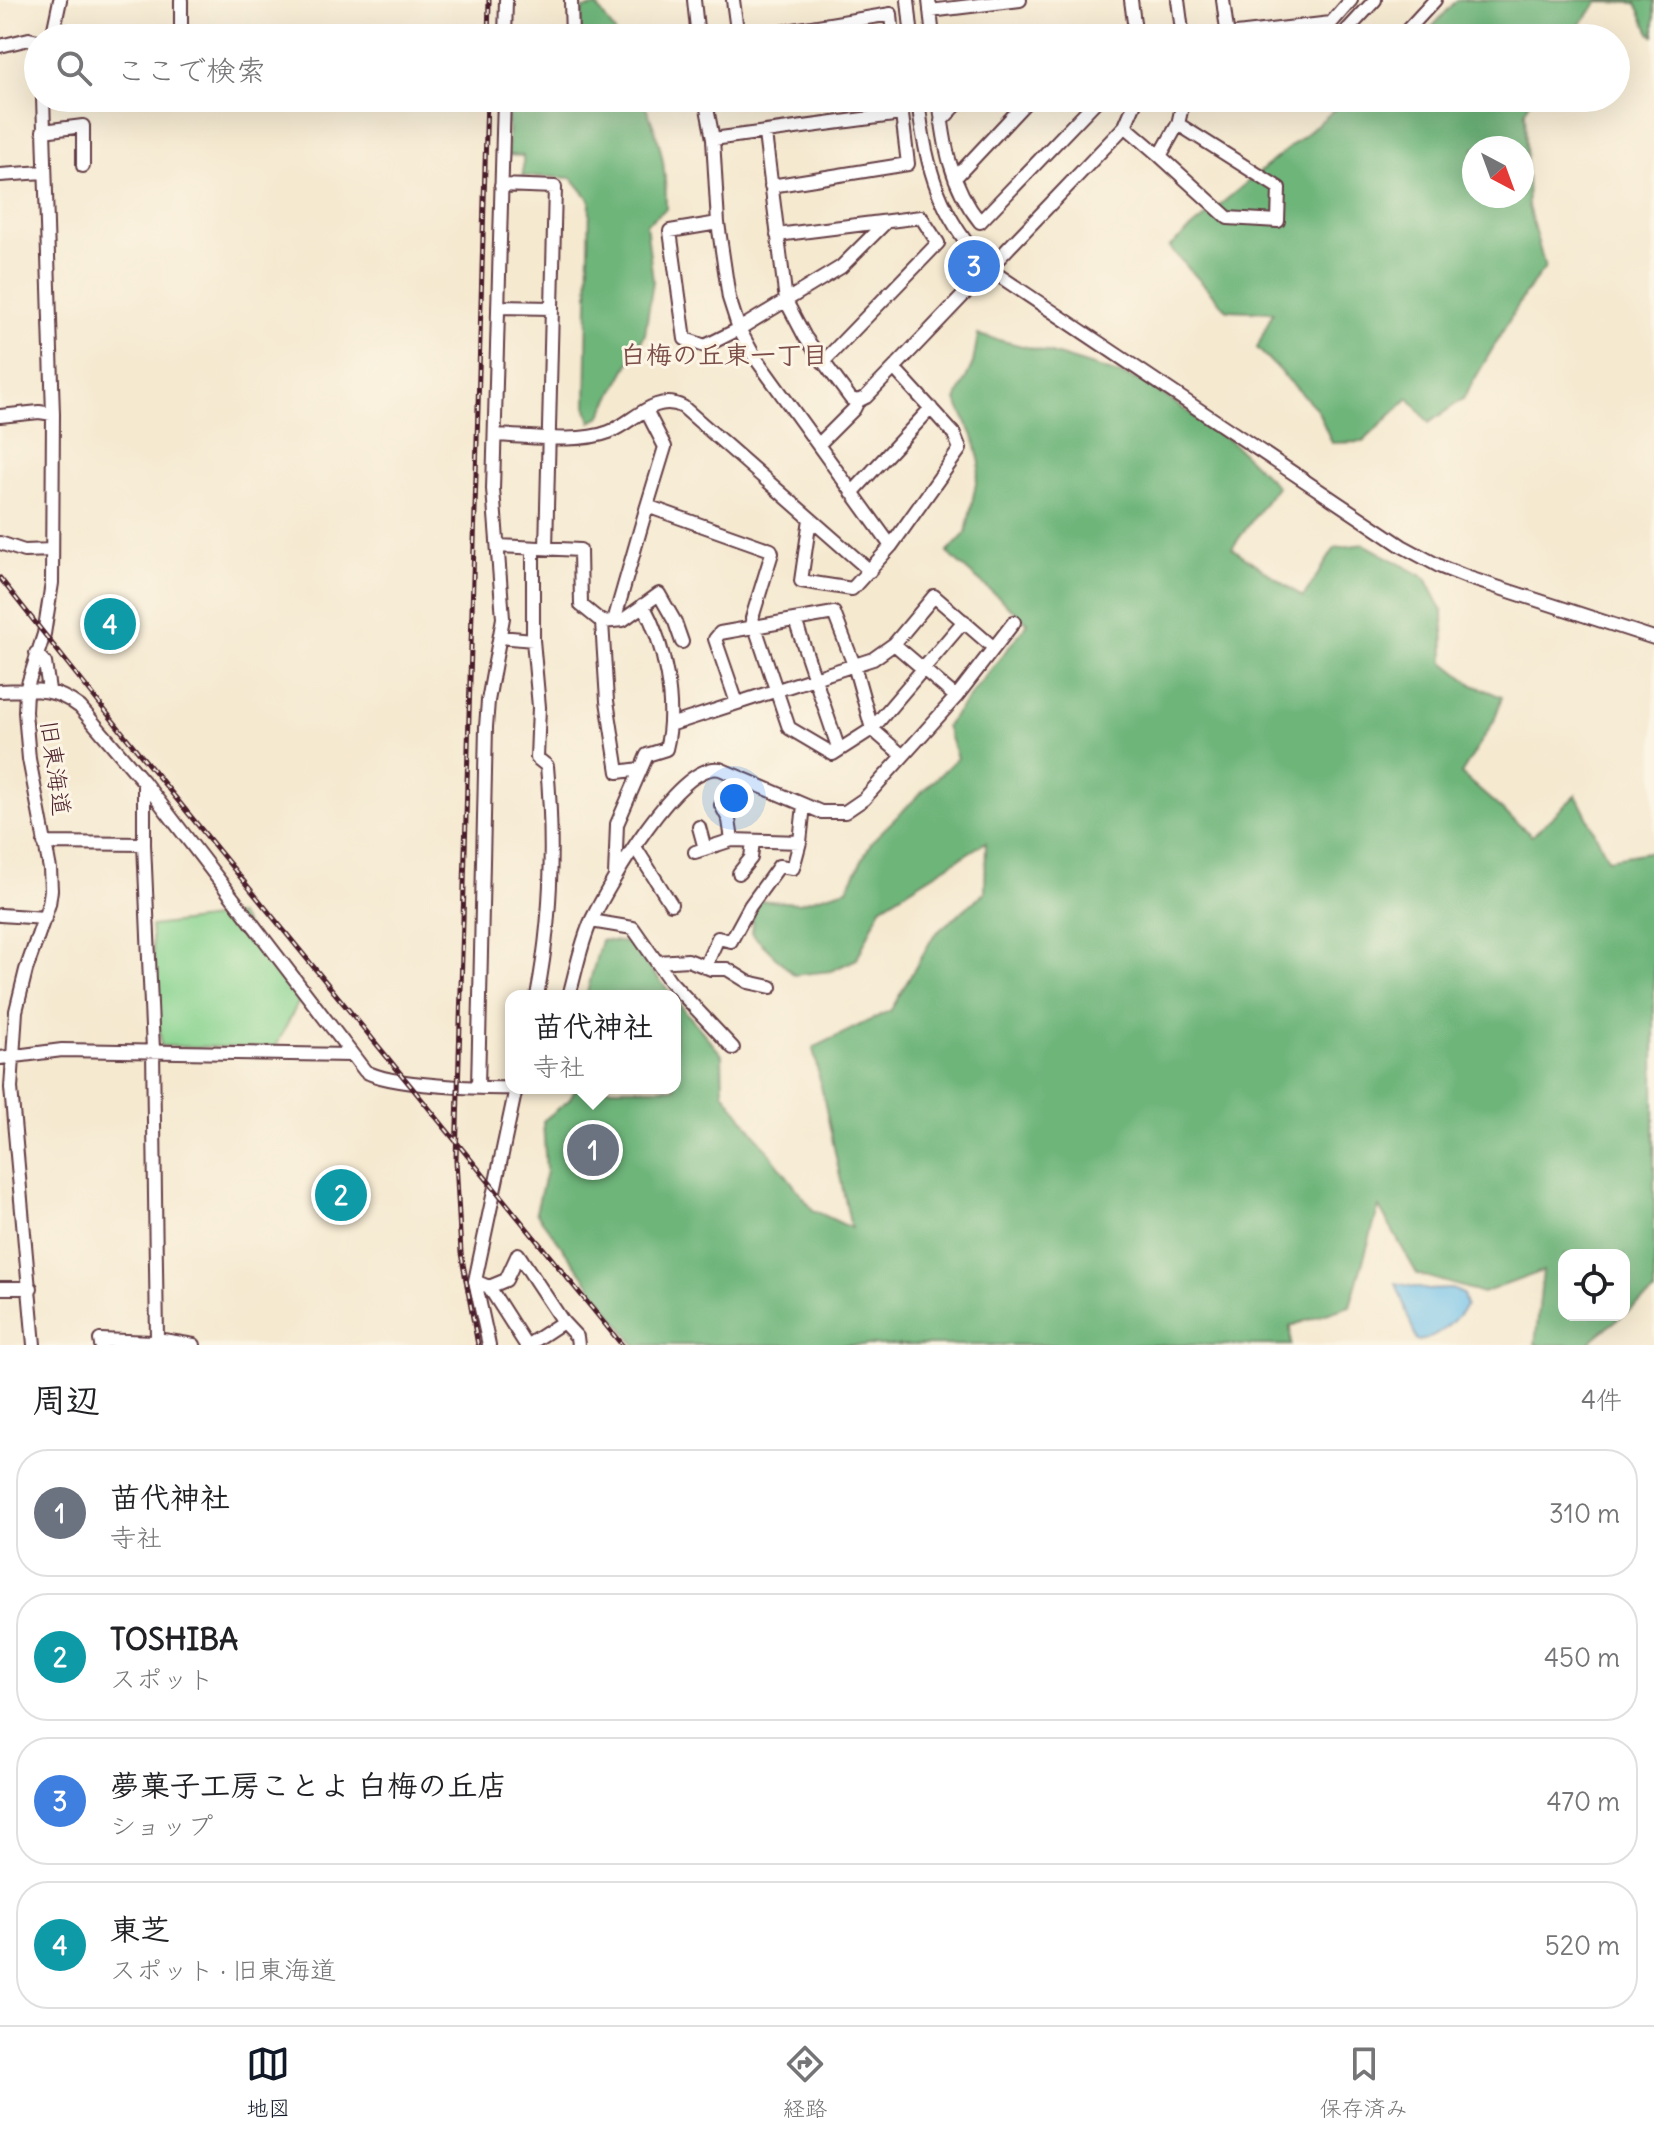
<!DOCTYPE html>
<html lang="ja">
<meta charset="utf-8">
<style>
:root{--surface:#fff;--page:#f2f2f2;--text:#202124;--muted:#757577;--line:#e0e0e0;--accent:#111827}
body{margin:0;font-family:Delius,"Klee One",sans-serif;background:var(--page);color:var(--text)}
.controls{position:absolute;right:24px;bottom:24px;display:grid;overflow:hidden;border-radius:16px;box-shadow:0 8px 32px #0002}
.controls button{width:72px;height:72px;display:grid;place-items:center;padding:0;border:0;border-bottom:2px solid var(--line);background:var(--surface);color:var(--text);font:40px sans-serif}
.compass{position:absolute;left:1462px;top:136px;width:72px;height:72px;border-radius:50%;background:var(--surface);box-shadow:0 8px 32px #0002;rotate:139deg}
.you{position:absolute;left:734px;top:798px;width:28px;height:28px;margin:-20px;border:6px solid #fff;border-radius:50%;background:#1a73e8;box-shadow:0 0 0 12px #1a73e833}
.badge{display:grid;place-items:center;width:52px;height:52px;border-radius:50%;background:var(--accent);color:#fff;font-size:26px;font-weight:700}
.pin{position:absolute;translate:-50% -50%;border:4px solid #fff;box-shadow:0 2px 8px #0006}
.popup{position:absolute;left:505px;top:990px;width:176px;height:104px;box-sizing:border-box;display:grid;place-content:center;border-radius:16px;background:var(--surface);filter:drop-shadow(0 2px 6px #0005);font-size:26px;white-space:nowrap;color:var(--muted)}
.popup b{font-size:30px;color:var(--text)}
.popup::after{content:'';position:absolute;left:50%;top:100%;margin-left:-16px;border:16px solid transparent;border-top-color:var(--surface)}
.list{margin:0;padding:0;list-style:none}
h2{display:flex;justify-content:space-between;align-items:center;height:104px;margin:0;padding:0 32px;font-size:34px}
h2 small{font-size:26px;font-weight:400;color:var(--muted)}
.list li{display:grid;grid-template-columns:52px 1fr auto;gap:24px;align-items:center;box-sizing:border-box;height:128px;margin:0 16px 16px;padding:0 16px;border:2px solid var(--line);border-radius:32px}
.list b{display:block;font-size:30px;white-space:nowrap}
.list p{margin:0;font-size:26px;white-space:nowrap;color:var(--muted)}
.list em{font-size:26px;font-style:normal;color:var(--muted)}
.icon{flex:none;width:44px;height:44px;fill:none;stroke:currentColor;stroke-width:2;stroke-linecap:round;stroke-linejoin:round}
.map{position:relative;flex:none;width:1654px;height:1345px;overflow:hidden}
.search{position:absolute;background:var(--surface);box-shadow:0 8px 32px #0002;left:24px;right:24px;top:24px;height:88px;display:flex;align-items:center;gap:20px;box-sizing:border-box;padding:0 28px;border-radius:44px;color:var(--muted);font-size:30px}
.sheet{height:680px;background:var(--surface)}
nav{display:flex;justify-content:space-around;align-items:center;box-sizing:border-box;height:112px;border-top:2px solid var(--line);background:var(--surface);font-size:22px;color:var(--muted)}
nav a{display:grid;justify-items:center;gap:4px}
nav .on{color:var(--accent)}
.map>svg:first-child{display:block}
</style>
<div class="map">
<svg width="1654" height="1345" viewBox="0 0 1654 1345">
<rect width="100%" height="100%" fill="#fcf5e5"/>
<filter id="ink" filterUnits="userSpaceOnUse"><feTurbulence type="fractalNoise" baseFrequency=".0125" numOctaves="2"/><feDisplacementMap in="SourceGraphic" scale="16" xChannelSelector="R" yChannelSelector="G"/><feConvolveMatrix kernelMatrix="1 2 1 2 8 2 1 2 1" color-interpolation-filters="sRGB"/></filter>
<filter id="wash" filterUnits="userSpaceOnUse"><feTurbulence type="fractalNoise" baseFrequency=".006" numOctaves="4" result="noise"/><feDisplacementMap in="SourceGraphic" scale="32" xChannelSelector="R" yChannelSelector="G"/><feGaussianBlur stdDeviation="1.8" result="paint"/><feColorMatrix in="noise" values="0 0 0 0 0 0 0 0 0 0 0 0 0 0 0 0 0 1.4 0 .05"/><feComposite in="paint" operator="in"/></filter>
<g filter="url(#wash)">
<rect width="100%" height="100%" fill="#f5e9d0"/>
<path fill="#88d38f" stroke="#69795d" stroke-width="2" d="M238 915 301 997 275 1048 161 1046 151 926Z"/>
<path fill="#6eb57a" stroke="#5c6a52" stroke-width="2" fill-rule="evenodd" d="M1457 0H1654V36L1650 33 1636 3 1598 2 1569 38H1422Z
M597 6 616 34 618 38H578L583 9Z
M525 98H642C661 141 666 162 666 209L646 224 653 281 645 334 600 417 591 422 586 406 590 200 572 178 523 176V156L508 155V100Z
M1349 98H1532L1525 111 1528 206 1545 268 1524 295 1463 399 1429 423 1409 398 1363 442 1332 443 1317 409 1257 348 1273 312 1227 310 1169 247ZM1474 148H1522V196H1474Z
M978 335 1051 353 1145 382 1231 442 1277 486 1232 548 1303 597 1335 548 1364 544 1426 578 1443 612 1444 662 1473 685 1502 697 1494 721 1461 774 1532 836 1576 795 1608 859 1654 851V1293L1624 1314V1255H1564V1315H1623L1594 1338 1589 1345H1535L1543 1271 1483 1293 1417 1274 1379 1207 1350 1306 1290 1326 1291 1345H635L536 1212 546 1171 543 1121 569 1100 576 1088H675V999L722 1055 723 1092 813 1210 851 1228 813 1048 891 1010 934 935 985 892 986 842 881 907 857 959 831 971 794 975 751 933 755 900 799 903 847 889 872 841 957 758 946 726 1028 623 947 553 966 533 980 463 974 438 956 400 973 363Z
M601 940 629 943 673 996H586Z"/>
<path fill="#6ec1ea" stroke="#5c708a" stroke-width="2" d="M1396 1283 1428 1290 1452 1289 1463 1294 1466 1306C1452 1323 1439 1339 1417 1341Z"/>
</g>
<g filter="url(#ink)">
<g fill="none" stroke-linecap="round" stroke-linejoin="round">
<defs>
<path id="minor" d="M571 0 572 38
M694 0 698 38
M733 0 738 38
M908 0 912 38
M929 0 933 38
M1131 0 1136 38
M1178 0 1183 38
M1223 0 1228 38
M930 11 1020 0
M1228 35 1331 23 1351 0
M52 38 60 0
M181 38V0
M505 38 506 0
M744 38 891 14 893 38
M1340 38 1375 0
M1400 38 1435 0
M0 46 29 39 38 41
M705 98 713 139 718 223 729 298 739 329 754 356 891 546
M918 98C925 168 940 218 989 269L1402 546 1441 567 1469 578 1654 638
M939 98C944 144 950 185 980 222L1099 98
M941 121 963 98
M1125 126 1160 156 1178 124 1184 98
M43 131 83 126V166
M765 134 786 301 805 337 851 399 858 401
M713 139 901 114
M1160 156 1228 218 1278 221 1279 188 1178 124
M0 175 44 172
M955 178 1030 98
M501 185 555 187 546 548
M771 186 908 164 900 98
M718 223 670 231 685 339 705 346 739 329 841 267 885 223
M777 235 921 217 938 243 823 362
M498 307 552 308
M646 410 665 447 647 506
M0 416 39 412 53 414
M495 435C528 436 578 444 609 432 633 423 655 392 683 407L870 571
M819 444 854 409 858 401 866 397 894 368 1125 126 1137 98
M852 493 931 408
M810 519 801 581 852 589 891 546 960 449 954 434 894 368
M0 543 24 551 52 550
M499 546 580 550 581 605 602 622 623 620 659 594 675 622 682 642
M533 548V640L539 707 537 758 547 766C554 844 552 919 537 996
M795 620 839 750
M614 621 647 506 771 550 772 553 752 618 755 627 789 728 833 754 872 729 964 621
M602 622 607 701 618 772 640 769
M500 637 533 640
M894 644 956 697
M36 653 45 663 49 690
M0 691C33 690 52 686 80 707L144 782 365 1071C388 1086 487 1089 517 1088
M737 703 715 639 720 633 834 613 854 665 872 729 903 756
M670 725 873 659 894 644 934 596 994 648
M721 805 729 820 732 840
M699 827 705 849
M44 843 144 844 153 1050 157 1339 194 1345
M144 844V782
M635 847 671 904
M695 852 732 840 800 842
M739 873 751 858 753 841
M615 876 617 824 647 755 666 749C677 706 665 644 643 605
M0 915 45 918
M591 921 633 928 670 981 733 1048
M657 962 688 960 711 969H727L748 982 771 987
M705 967 718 938 731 941 750 906 779 866 793 868 800 842 804 805
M569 996C576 971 581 942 592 919 609 885 679 761 720 769L821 812H845L864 799 903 756 956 697 1014 622
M0 1058 62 1050 350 1055
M478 1087 486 727 488 701 503 618 493 489 504 98
M516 1088 475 1281 489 1287 526 1345
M475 1281 489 1345
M489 1287 506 1280 518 1254 563 1322 577 1337 578 1345
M0 1288H31
M34 1345 11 1088 16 1011 26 970 49 904 51 890 50 869 29 759 25 712 26 690 44 634 52 583 53 414 43 98
M101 1345 100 1340 153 1342 157 1339
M528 1345 563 1322"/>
</defs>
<use href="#minor" stroke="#643d44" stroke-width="16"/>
<use href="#minor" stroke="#fff" stroke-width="12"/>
<defs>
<path id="rail" d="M488 38 489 0
M0 578 126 737 622 1345
M478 1345 461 1253 456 1160 487 98"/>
</defs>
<use href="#rail" stroke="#4a1f2b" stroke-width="5"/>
<use href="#rail" stroke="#fcf5e5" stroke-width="2" stroke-dasharray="6" stroke-linecap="butt"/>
</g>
</g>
<g text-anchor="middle" stroke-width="6" stroke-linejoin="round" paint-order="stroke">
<g font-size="24" fill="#4a1f2b" stroke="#fcf5e5">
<text transform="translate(55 768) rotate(82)" y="8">旧東海道</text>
</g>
<g font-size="26" font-weight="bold" fill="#7b4c48" stroke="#fcf5e5">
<text x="724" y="364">白梅の丘東一丁目</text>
</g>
</g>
</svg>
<div class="controls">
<button><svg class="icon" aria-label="locate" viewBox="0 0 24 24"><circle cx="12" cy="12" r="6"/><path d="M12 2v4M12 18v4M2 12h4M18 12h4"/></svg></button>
</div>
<svg class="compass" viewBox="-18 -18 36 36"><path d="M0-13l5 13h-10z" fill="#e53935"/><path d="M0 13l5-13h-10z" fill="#757577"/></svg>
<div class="you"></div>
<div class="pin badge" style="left:593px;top:1150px;background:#6b7280">1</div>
<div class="popup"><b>苗代神社</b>寺社</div>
<div class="pin badge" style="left:341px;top:1195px;background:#0f9aa8">2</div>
<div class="pin badge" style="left:974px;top:266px;background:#3f7fe0">3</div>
<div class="pin badge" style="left:110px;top:624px;background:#0f9aa8">4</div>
<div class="search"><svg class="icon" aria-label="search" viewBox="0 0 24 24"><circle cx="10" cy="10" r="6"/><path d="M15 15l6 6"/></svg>ここで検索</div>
</div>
<section class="sheet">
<h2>周辺<small>4件</small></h2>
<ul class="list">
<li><span class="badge" style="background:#6b7280">1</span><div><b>苗代神社</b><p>寺社</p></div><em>310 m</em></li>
<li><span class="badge" style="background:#0f9aa8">2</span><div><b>TOSHIBA</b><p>スポット</p></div><em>450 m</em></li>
<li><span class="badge" style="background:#3f7fe0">3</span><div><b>夢菓子工房ことよ 白梅の丘店</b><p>ショップ</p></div><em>470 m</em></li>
<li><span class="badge" style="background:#0f9aa8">4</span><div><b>東芝</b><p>スポット · 旧東海道</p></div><em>520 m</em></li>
</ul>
</section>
<nav>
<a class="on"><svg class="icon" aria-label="map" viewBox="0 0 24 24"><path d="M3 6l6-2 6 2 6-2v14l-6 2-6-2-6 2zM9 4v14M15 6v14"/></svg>地図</a>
<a><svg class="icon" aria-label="directions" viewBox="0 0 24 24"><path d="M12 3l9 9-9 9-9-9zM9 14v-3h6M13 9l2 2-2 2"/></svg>経路</a>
<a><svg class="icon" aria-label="saved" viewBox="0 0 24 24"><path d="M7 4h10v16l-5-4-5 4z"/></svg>保存済み</a>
</nav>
